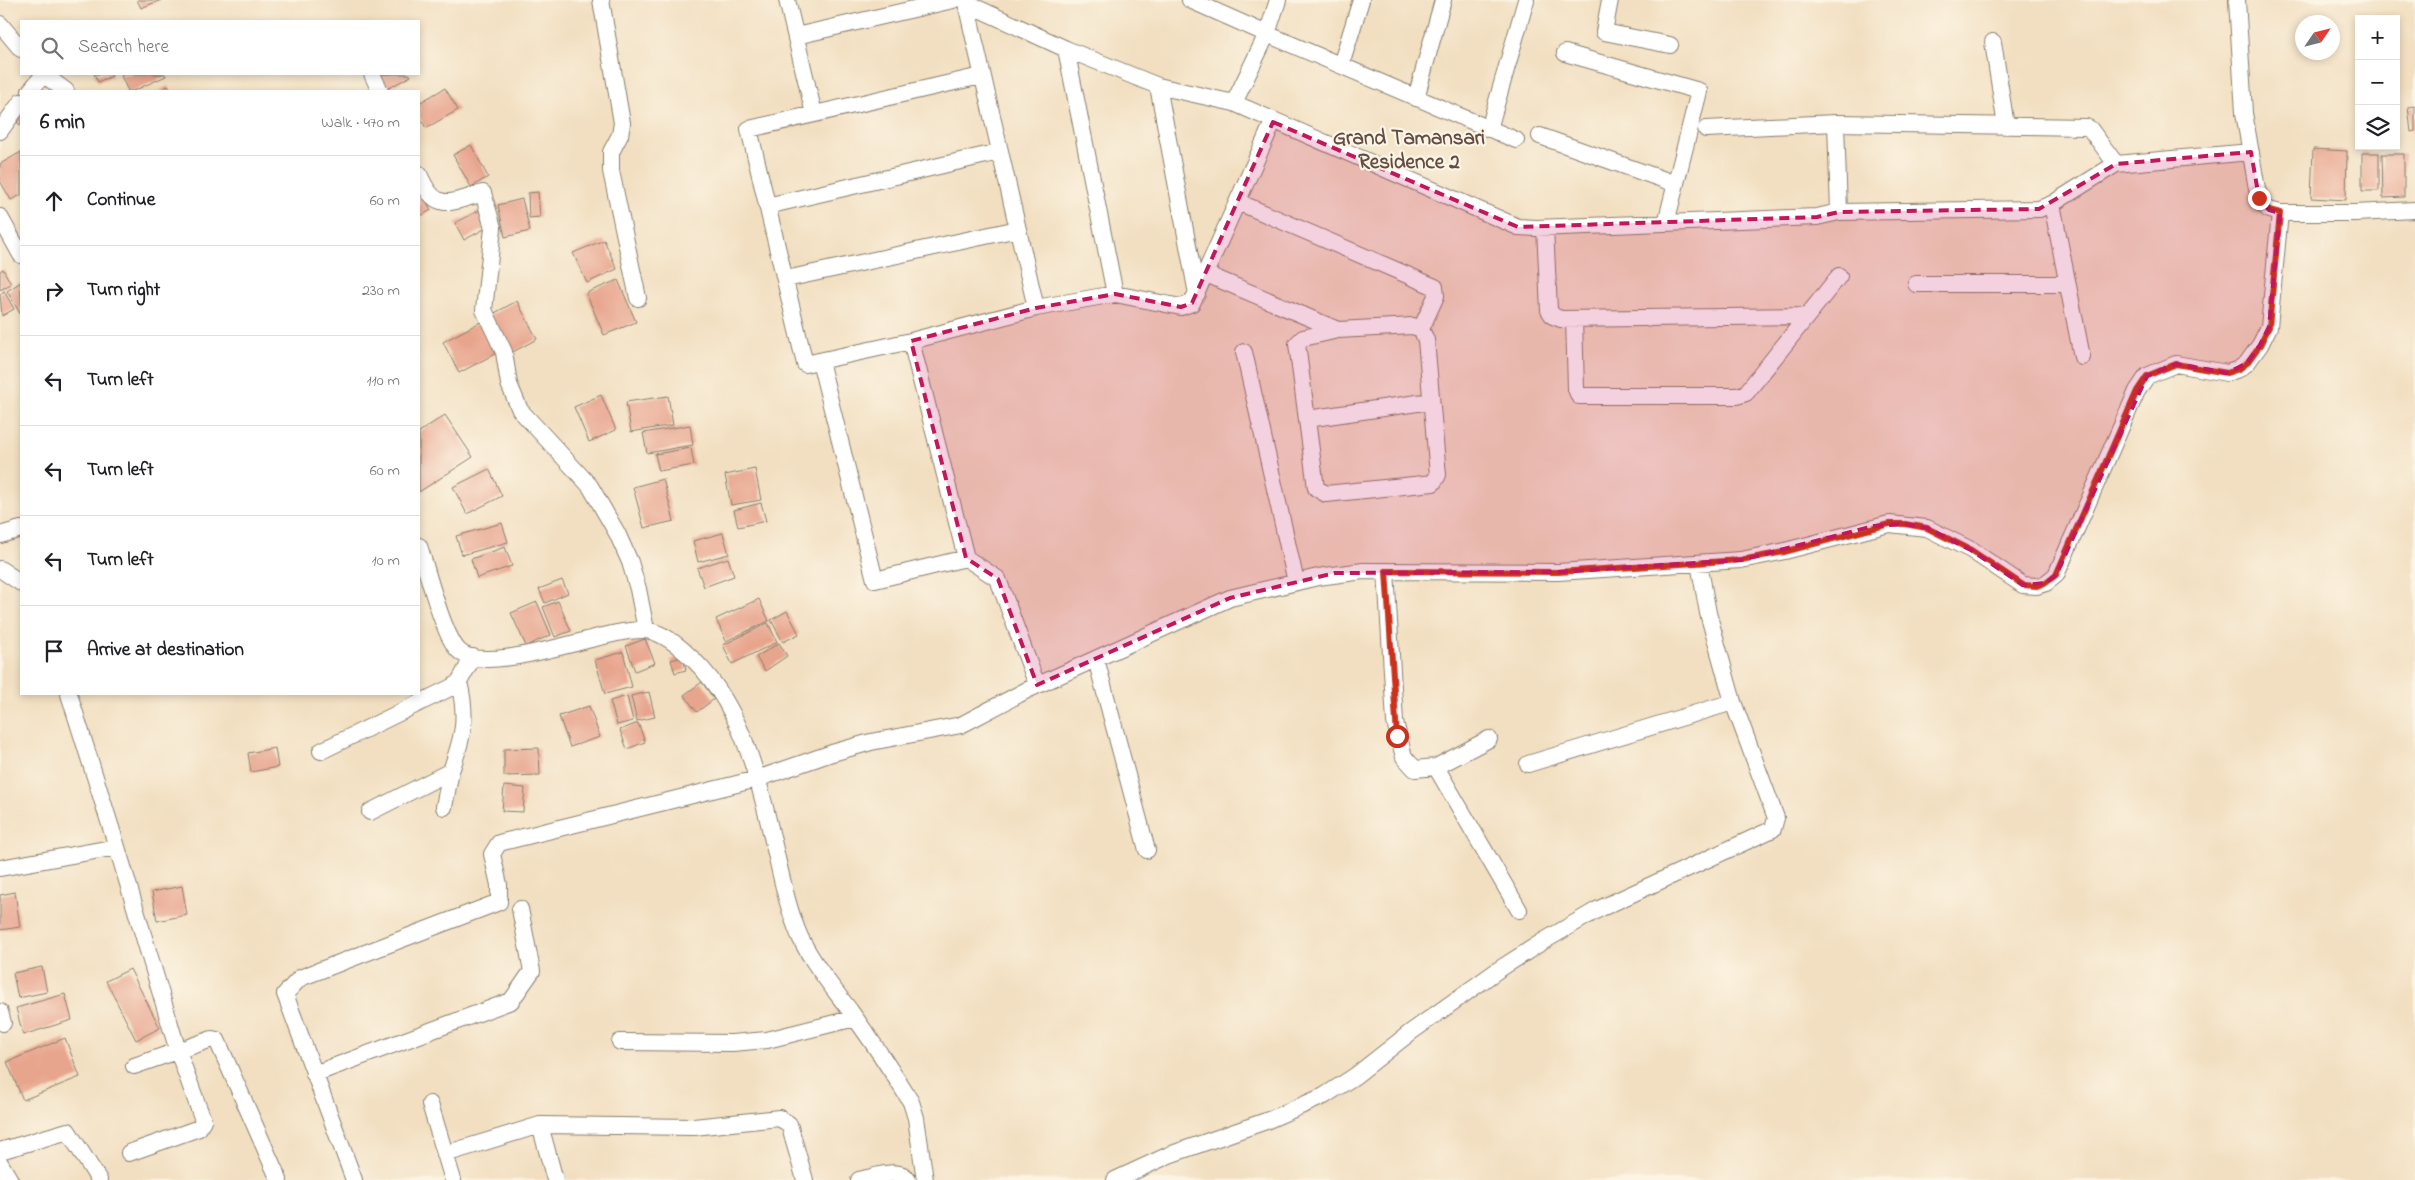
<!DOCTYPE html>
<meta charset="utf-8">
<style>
:root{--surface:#fff;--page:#f2f2f2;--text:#202124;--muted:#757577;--line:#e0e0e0}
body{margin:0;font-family:"Indie Flower",sans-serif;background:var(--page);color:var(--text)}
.controls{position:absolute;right:15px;top:15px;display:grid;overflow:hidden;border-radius:0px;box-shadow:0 2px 8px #0003}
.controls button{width:45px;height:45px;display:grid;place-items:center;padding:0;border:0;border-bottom:1px solid var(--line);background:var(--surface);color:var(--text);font:25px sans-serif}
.compass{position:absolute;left:2295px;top:15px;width:45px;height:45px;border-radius:50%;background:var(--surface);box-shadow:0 2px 8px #0003;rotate:55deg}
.stop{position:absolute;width:15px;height:15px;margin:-11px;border:4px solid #c8321e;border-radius:50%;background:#fff}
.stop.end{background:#c8321e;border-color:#fff;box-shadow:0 1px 5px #0008}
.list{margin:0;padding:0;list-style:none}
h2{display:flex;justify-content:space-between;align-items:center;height:65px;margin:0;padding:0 20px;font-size:21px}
h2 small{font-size:16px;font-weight:400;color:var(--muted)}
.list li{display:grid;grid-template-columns:32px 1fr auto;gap:15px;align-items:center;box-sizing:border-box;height:90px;padding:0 20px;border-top:1px solid var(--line)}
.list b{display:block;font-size:19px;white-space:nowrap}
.list em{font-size:16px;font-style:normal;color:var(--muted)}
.icon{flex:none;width:28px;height:28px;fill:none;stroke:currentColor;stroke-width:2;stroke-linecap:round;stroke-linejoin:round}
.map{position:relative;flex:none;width:2415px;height:1180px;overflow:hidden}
.search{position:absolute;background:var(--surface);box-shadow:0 2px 8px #0003;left:20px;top:20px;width:400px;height:55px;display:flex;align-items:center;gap:12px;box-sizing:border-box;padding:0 18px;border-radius:0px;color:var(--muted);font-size:19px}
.panel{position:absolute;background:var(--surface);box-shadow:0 2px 8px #0003;left:20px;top:90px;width:400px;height:605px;border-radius:0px}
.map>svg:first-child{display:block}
</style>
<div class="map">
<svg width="2415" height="1180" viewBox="0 0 2415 1180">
<rect width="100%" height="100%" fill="#fcf5e5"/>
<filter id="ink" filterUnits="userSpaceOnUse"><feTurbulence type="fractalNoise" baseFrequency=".02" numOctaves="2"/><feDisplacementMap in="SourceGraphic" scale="10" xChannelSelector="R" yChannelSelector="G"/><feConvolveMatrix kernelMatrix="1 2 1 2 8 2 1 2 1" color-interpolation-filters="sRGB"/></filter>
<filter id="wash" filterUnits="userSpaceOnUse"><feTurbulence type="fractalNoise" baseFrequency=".0096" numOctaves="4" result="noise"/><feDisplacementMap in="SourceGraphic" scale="20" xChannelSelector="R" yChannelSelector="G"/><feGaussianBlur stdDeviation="1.12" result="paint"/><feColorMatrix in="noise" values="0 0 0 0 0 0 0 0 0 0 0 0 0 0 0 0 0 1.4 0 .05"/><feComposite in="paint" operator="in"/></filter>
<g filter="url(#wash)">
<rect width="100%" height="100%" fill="#f2dfc1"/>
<g id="blocks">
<path fill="#e8a58e" d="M137 0H161L141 8Z
M94 74H111L112 76 98 82Z
M126 74H165L166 76 133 91H128L121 76Z
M376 74H409L411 76 385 90Z
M168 86 171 91H159Z
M445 88 458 110 426 128 419 116V103Z
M2415 106V131L2411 132 2408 107Z
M21 107V126L12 117Z
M471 145 488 177 471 187 453 155Z
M2313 149 2347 151 2346 200 2311 198Z
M21 152V195L11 200 0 181V164Z
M2362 153H2379V191H2362Z
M2382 154H2404V197L2383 198Z
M419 188 431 210 419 217Z
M538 192 540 217 529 218 528 193Z
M522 199 530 231 505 237 498 205Z
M482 209 490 226 464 240 455 223Z
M604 240 617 269 587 283 573 253Z
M3 269 11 284 0 290V271Z
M618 280 636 322 604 335 586 293Z
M21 282V315L7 291Z
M4 291 14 309 2 316 0 294Z
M517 301 537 339 509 354 489 316Z
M486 319 502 350 459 373 443 342Z
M601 395 616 430 589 442 574 407Z
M668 396 673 425 631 432 626 402Z
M445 415 473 457 419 492V432Z
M690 425 693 445 647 453 643 433Z
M691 448 694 465 659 471 655 454Z
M489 469 502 496 467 514 453 487Z
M755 469 761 500 731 505 725 475Z
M663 479 674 521 644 528 633 487Z
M761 503 766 521 738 527 734 510Z
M502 523 508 542 462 555 456 536Z
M723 533 729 554 698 562 693 541Z
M505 547 512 566 477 578 471 559Z
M728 558 734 576 704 587 697 568Z
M562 580 568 593 545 603 539 589Z
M759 599 769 621 726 641 716 619Z
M558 601 571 631 555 637 543 607Z
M537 602 551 635 526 646 511 613Z
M787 611 799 634 783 642 771 620Z
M768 623 777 642 732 664 723 645Z
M645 639 655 663 635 671 626 646Z
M779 643 787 656 765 671 756 657Z
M623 652 632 687 605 694 595 660Z
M683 657 686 670 675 673 671 660Z
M702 682 714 699 697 712 684 695Z
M649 692 655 717 637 721 631 696Z
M627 696 633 721 617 725 610 701Z
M589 706 600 737 570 747 559 716Z
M638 723 645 742 627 749 620 730Z
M275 748 278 767 251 772 248 753Z
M539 748 540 775 504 776V749Z
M504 786 525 788 523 812 502 811Z
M182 886 187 915 157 921 152 892Z
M15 892 20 927 0 930V895Z
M42 967 47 992 18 998 13 973Z
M130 969 160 1028 136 1040 106 981Z
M65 994 72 1020 23 1035 16 1008Z
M65 1038 80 1077 23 1100 7 1062Z"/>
</g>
</g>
<g filter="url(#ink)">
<use href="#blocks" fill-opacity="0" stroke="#877e6e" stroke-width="1"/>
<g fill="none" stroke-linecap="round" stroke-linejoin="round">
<defs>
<path id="minor" d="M601 0 622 123 620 135 611 152V171L638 298
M787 0 814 114
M1190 0 1267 34 1234 103
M1278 0 1267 34 1516 140
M1610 0 1604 32 1670 45
M2237 0 2244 113 2257 189 2263 204 2269 210 2280 213H2355L2415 210
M0 24 21 49
M796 36 953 0
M1993 42 2006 126
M1066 49 1115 294
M1565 53 1699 91 1666 223
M1341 65 1361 0
M43 74 66 91
M372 74 380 91
M981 76 749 129 805 364 911 341 1036 308 1115 294 1181 307 1192 303 1273 122
M1158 86 1197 294
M30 91 44 74
M1416 98 1443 0
M1836 123 1839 212
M1489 129 1526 0
M1706 129 1836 123 2086 127 2090 129 2116 164
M0 131 21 102
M1540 136 1676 184
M419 174C436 213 448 203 483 193L493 228 484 310 504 352 509 384 520 410 590 486 617 533 630 562 638 589 646 630
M1238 202 1435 287 1436 296 1421 329
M2052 204 2082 357
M767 206 999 152
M0 217 21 255
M1545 228 1549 310 1553 316 1561 319 1806 316
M1206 274 1338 330 1413 326 1421 329 1426 340 1438 475 1433 483 1326 494 1316 488 1297 344 1303 338 1338 330
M786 279 1018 229
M1916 284H2066
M1036 308 966 3 1066 49 1158 86 1234 103 1518 227 1536 228 1817 217 1839 212 2039 209 2052 204 2116 164 2251 152
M1574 319 1576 389 1579 396H1737L1746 393 1839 276
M911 341 966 558 998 579 1037 685
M1244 352 1296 582
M820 361 875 580 966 558
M1307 419 1431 401
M0 535 21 529
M419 546C427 569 443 636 459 651 487 678 605 628 644 630 660 631 674 642 685 652 744 702 760 786 777 858 783 884 789 912 800 937 813 964 833 988 851 1012 872 1041 892 1071 911 1102L916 1118 925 1180
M0 569 21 583
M1386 571 1395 722 1404 757 1415 769 1436 767 1519 910
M1096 659 1147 850
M321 751 452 687 459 682 473 657
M1528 764 1733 702
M1436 767 1489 739
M444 807 451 771
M370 812 451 771C463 736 468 719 459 682
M117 847 178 1051 203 1120 199 1128 129 1153
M0 868 117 847 69 694
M0 1012 3 1023
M620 1042 732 1043 767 1040 855 1018
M134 1066 212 1039 217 1040 279 1180
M314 1074 511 1001 532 971 520 909
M430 1104 453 1180
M540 1125 555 1180
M0 1151 68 1131 99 1180
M445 1154 540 1125 694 1127 779 1118 789 1124 805 1180
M0 1163 10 1180
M354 1180 285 994 300 978 499 902V885L492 854 499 843 757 779 832 753 871 742 961 725 1027 690 1230 598 1318 577 1363 571 1558 572 1741 560 1785 551 1889 524 1927 528 1971 550 2023 585 2037 586 2046 583 2056 575 2137 391 2147 376 2176 364 2227 373 2239 369 2247 363 2260 345 2269 327 2280 213
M859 1180C872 1178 900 1166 908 1180
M1115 1180 1169 1155 1266 1121 1324 1096 1355 1076 1411 1032 1498 970 1542 942 1597 910 1773 829 1776 818 1733 702 1708 613 1699 563"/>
</defs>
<use href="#minor" stroke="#877e6e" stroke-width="18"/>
<use href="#minor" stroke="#fff" stroke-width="16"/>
</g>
</g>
<g fill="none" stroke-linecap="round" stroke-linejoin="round" filter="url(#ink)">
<path stroke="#c8321e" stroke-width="6" d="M1397 736 1386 571 1558 572 1741 560 1784 552 1889 524H1905L1927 528 1971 550 2023 585 2037 586 2046 583 2056 575 2137 391 2147 376 2176 364 2227 373 2239 369 2247 363 2260 345 2269 327 2280 213 2269 210 2259 198"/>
</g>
<path fill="#c2185b" fill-opacity="0.2" stroke="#c2185b" stroke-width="4" stroke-dasharray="10 6" stroke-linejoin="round" d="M1273 122 1518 227 1817 217 1839 212 2039 209 2116 164 2251 152 2259 198 2269 210 2280 213 2269 327 2260 345 2247 363 2227 373 2176 364 2147 376 2056 575 2046 583 2023 585 1971 550 1927 528 1905 524 1874 526 1741 560 1558 572 1335 573 1230 598 1037 685 998 579 966 558 911 341 1036 308 1115 294 1181 307 1192 303Z"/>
<g text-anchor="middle" stroke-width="4.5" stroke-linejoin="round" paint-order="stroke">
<g font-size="21" font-weight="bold" fill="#634c44" stroke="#fcf5e5">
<text x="1409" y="144">Grand Tamansari<tspan x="1409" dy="24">Residence 2</tspan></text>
</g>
</g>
</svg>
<div class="controls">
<button>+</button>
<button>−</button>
<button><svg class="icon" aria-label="layers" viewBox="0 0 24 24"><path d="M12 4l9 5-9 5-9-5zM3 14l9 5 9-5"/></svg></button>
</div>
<svg class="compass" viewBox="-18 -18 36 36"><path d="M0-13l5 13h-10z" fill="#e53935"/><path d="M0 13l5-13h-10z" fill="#757577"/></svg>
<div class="stop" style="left:1397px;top:736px"></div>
<div class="stop end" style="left:2259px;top:198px"></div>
<div class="search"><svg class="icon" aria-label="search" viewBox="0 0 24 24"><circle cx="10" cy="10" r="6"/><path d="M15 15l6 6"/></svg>Search here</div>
<section class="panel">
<h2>6 min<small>Walk · 470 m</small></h2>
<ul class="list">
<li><svg class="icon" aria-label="ahead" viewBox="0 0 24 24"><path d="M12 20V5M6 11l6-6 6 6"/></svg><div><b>Continue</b></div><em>60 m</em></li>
<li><svg class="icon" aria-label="right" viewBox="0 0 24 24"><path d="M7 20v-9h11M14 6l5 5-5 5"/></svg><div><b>Turn right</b></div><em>230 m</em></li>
<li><svg class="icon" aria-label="left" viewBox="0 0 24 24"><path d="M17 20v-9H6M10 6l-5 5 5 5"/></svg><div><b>Turn left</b></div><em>110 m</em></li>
<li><svg class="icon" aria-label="left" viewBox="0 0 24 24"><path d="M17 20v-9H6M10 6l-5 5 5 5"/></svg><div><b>Turn left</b></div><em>60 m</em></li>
<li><svg class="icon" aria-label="left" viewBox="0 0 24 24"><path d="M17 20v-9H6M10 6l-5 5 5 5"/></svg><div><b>Turn left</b></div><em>10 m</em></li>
<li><svg class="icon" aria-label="arrive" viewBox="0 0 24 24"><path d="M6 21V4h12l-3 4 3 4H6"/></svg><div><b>Arrive at destination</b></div></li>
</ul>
</section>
</div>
